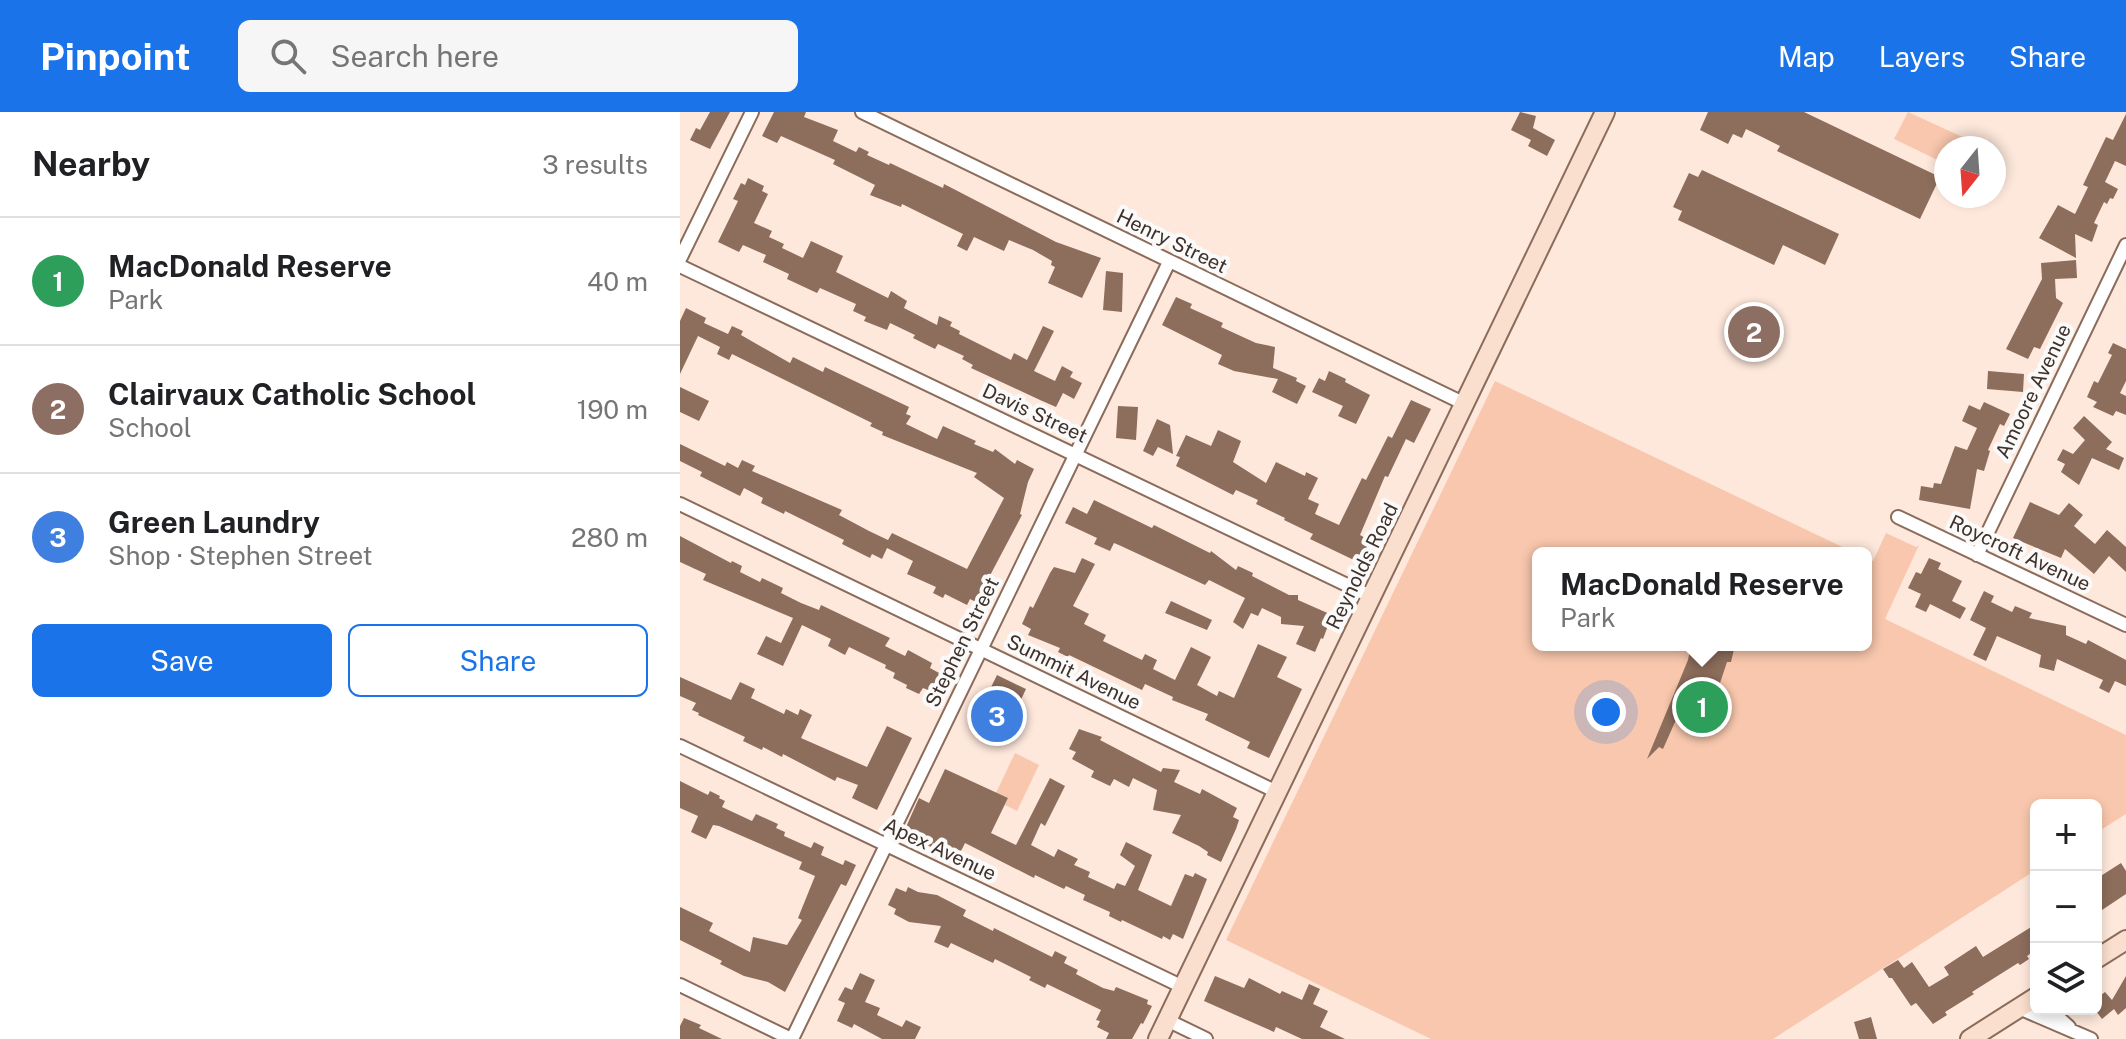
<!DOCTYPE html>
<meta charset="utf-8">
<style>
:root{--surface:#fff;--page:#f6f6f6;--text:#202124;--muted:#757577;--line:#e0e0e0;--accent:#1a73e8}
body{margin:0;font-family:"Public Sans",sans-serif;background:var(--page);color:var(--text)}
.controls{position:absolute;right:24px;bottom:24px;display:grid;overflow:hidden;border-radius:12px;box-shadow:0 4px 12px #0003}
.controls button{width:72px;height:72px;display:grid;place-items:center;padding:0;border:0;border-bottom:2px solid var(--line);background:var(--surface);color:var(--text);font:40px sans-serif}
.compass{position:absolute;left:1254px;top:24px;width:72px;height:72px;border-radius:50%;background:var(--surface);box-shadow:0 4px 12px #0003;rotate:197deg}
.you{position:absolute;left:926px;top:600px;width:28px;height:28px;margin:-20px;border:6px solid #fff;border-radius:50%;background:#1a73e8;box-shadow:0 0 0 12px #1a73e833}
.badge{display:grid;place-items:center;width:52px;height:52px;border-radius:50%;background:var(--accent);color:#fff;font-size:26px;font-weight:700}
.pin{position:absolute;translate:-50% -50%;border:4px solid #fff;box-shadow:0 2px 8px #0006}
.popup{position:absolute;left:852px;top:435px;width:340px;height:104px;box-sizing:border-box;display:grid;place-content:center;border-radius:12px;background:var(--surface);filter:drop-shadow(0 2px 6px #0005);font-size:26px;white-space:nowrap;color:var(--muted)}
.popup b{font-size:30px;color:var(--text)}
.popup::after{content:'';position:absolute;left:50%;top:100%;margin-left:-16px;border:16px solid transparent;border-top-color:var(--surface)}
.list{margin:0;padding:0;list-style:none}
h2{display:flex;justify-content:space-between;align-items:center;height:104px;margin:0;padding:0 32px;font-size:34px}
h2 small{font-size:26px;font-weight:400;color:var(--muted)}
.list li{display:grid;grid-template-columns:52px 1fr auto;gap:24px;align-items:center;box-sizing:border-box;height:128px;padding:0 32px;border-top:2px solid var(--line)}
.list b{display:block;font-size:30px;white-space:nowrap}
.list p{margin:0;font-size:26px;white-space:nowrap;color:var(--muted)}
.list em{font-size:26px;font-style:normal;color:var(--muted)}
.actions{display:flex;gap:16px;padding:24px 32px}
.actions a{flex:1;padding:18px 0;border:2px solid var(--accent);border-radius:12px;text-align:center;font-size:28px;color:var(--accent)}
.actions .main{background:var(--accent);color:#fff}
.icon{flex:none;width:44px;height:44px;fill:none;stroke:currentColor;stroke-width:2;stroke-linecap:round;stroke-linejoin:round}
.map{position:relative;flex:none;width:1446px;height:927px;overflow:hidden}
header{display:flex;align-items:center;gap:48px;box-sizing:border-box;height:112px;padding:0 40px;background:var(--accent);color:#fff}
header strong{font-size:38px}
nav{display:flex;gap:44px;margin-inline-start:auto;font-size:28px}
.search{width:560px;height:72px;background:var(--page);display:flex;align-items:center;gap:20px;box-sizing:border-box;padding:0 28px;border-radius:12px;color:var(--muted);font-size:30px}
main{display:flex}
aside{flex:1;background:var(--surface)}
.map>svg:first-child{display:block}
</style>
<header>
<strong>Pinpoint</strong>
<div class="search"><svg class="icon" aria-label="search" viewBox="0 0 24 24"><circle cx="10" cy="10" r="6"/><path d="M15 15l6 6"/></svg>Search here</div>
<nav><a>Map</a><a>Layers</a><a>Share</a></nav>
</header>
<main>
<aside>
<h2>Nearby<small>3 results</small></h2>
<ul class="list">
<li><span class="badge" style="background:#2e9e5b">1</span><div><b>MacDonald Reserve</b><p>Park</p></div><em>40 m</em></li>
<li><span class="badge" style="background:#8d6e63">2</span><div><b>Clairvaux Catholic School</b><p>School</p></div><em>190 m</em></li>
<li><span class="badge" style="background:#3f7fe0">3</span><div><b>Green Laundry</b><p>Shop · Stephen Street</p></div><em>280 m</em></li>
</ul>
<div class="actions"><a class="main">Save</a><a>Share</a></div>
</aside>
<div class="map">
<svg width="1446" height="927" viewBox="0 0 1446 927">
<rect width="100%" height="100%" fill="#fee8dc"/>
<path fill="#f8c7ad" d="M1228 0 1287 27 1282 36H1266V52L1214 27Z
M815 269 1175 441H858V533H1186V446L1193 449 1206 421 1236 435 1239 433 1205 507 1446 623V702L1416 721V693H1356V758L1093 927H751L546 828Z
M335 641 359 653 337 699 325 693 328 686 316 681Z"/>
<path fill="#8d6d5c" d="M30 0H50L30 37 10 28 16 16 20 18Z
M94 0H126L124 5 158 18 153 29 176 40 179 35 189 40 187 43 209 53 210 51 263 76 264 72 376 130 421 146 402 186 368 171 375 155 371 153 372 149 353 138 329 128 324 139 294 125 287 139 277 134 283 122 222 92 221 95 190 83 195 73 153 52 155 48 101 24 97 31 82 24Z
M840 0 856 4 853 16 875 28 867 44 848 34 851 28 831 18Z
M1028 0H1124L1260 65 1240 107 1097 39 1100 34 1066 17 1062 26 1053 22 1048 32 1020 18Z
M1446 2V54L1435 49 1425 70 1438 77 1433 87 1430 86 1427 92 1424 90 1414 111 1418 113 1412 130 1395 122 1396 146 1359 126 1378 93 1395 102 1408 75 1403 73 1426 25 1433 28Z
M1022 58 1159 122 1145 153 1103 133 1094 153 998 108 1002 99 993 95 1009 61 1018 65Z
M68 66 84 74 82 79 88 82 74 111 92 119 89 125 104 132 102 136 123 146 131 129 163 144 156 160 208 186 211 179 227 189 224 196 257 213 259 204 272 210 270 214 280 219 279 222 331 248 334 241 347 248 363 214 374 219 354 259 375 269 382 254 393 260 390 265 402 271 394 287 383 281 376 295 360 288 291 256 293 253 282 247 284 244 258 232 255 237 233 226 235 223 210 211 207 218 184 209 186 205 173 199 176 192 140 176 137 181 107 167 109 162 83 150 86 143 63 133 59 140 38 130 58 89 53 87 61 71 65 73Z
M1396 148 1397 166 1375 167 1376 186 1383 191 1360 237 1354 235 1348 247 1326 237 1362 167 1361 151Z
M426 159 443 161 442 200 423 198Z
M496 185 512 192 510 196 543 211 541 215 576 231 595 235 593 256 617 266 616 269 626 274 617 292 592 280 598 267 554 259 538 252 542 243 482 213Z
M6 196 26 206 24 211 48 222 52 214 63 219 61 223 110 251 113 245 143 260 145 255 229 295 226 302 231 304 226 312 257 327 263 314 296 329 294 332 313 340 315 337 335 352 337 348 354 357 348 370 340 402 342 403 296 490 290 487 287 493 265 482 263 486 253 481 256 475 227 462 233 449 207 436 202 447 192 442 190 446 162 432 164 428 105 399 104 402 81 391 83 386 64 376 60 384 20 364 22 360 0 349V332L45 354 47 350 58 356 62 348 75 354 72 359 162 398 159 403 189 419 208 428 212 421 287 457 324 386 294 365 297 361 202 323 203 320 190 314 192 311 52 242 49 248 37 242 40 235 18 224 0 262V209Z
M1433 231 1446 237V269L1440 281 1446 284V303L1436 299 1433 304 1413 295 1417 290 1407 285 1414 269 1418 271 1432 243 1428 241Z
M649 259 666 267 665 270 690 283 676 312 658 304 663 294 632 280 639 266 645 269Z
M1308 259 1344 262 1343 280 1307 277Z
M0 275 29 289 19 309 0 300Z
M731 288 751 297 734 331 726 327 708 365 705 364 680 423 691 429 678 450 630 427 633 422 604 408 605 406 576 392 578 388 556 378 553 383 496 354 500 345 496 344 506 323 531 334 538 318 561 329 553 350 586 371 596 350 625 364 626 360 638 366 628 387 639 392 635 402 659 413 682 366 686 368 708 324 712 326Z
M1304 290 1330 302 1324 314 1320 312 1308 338 1310 339 1304 359 1297 357 1290 397 1239 388 1241 374 1253 376 1254 371 1261 372 1275 334 1287 338 1297 316 1282 309 1289 293 1300 298Z
M438 294 458 295 456 328 436 326Z
M1404 304 1432 330 1426 337 1444 346 1439 358 1412 346 1399 373 1381 360 1385 352 1377 348 1383 337 1393 342 1405 328 1393 316Z
M477 307 490 313 493 342 478 335 473 344 463 339Z
M414 388 472 416 474 413 530 441 531 439 556 458 558 454 573 461 572 464 609 483H618V488L652 503 643 527 641 526 635 540 616 532 624 514 601 512V505L582 496 578 504 571 501 563 517 553 510 565 486 529 468 525 473 441 434 434 431 430 439 414 432 417 426 385 411 393 395 407 402Z
M1350 390 1379 403 1389 391 1403 403 1394 414 1415 432 1427 418 1446 435V460L1429 444 1414 462 1385 437 1381 446 1333 426Z
M0 424 51 451 52 449 62 454 60 460 80 470 82 466 103 476 101 481 121 491 139 498 141 493 210 526 205 534 225 544 228 538 252 551 250 556 261 562 253 580 243 576 239 582 226 576 227 573 213 566 215 561 205 556 206 553 169 535 165 543 148 534 151 527 122 513 103 554 77 542 86 524 101 531 113 506 23 468 26 462 0 450Z
M402 446 415 452 393 494 409 502 404 512 426 523 423 529 462 548 465 542 477 548 473 557 495 568 511 535 531 545 517 573 537 584 539 579 554 586 578 532 607 545 597 565 622 577 589 646 567 636 570 630 525 608 528 602 492 588 493 585 465 572 462 578 389 543 388 545 378 540 380 536 348 523 351 517 342 512 350 494 353 496 370 461 374 455 395 461Z
M1249 446 1261 451 1258 457 1282 469 1272 489 1286 496 1280 507 1250 492 1246 500 1235 495 1241 482 1228 476 1236 460 1241 462Z
M1304 479 1314 484 1311 490 1332 500 1335 494 1352 501 1349 506 1386 514V523L1406 532 1408 528 1446 548V574L1435 569 1429 581 1419 576 1423 568 1377 547 1374 559 1359 555 1361 543 1317 524 1306 549 1293 543 1306 516 1290 508Z
M491 489 532 508 527 518 485 501Z
M1011 533H1055L1051 550H1047L1037 580 1026 583 1020 599 1003 592 983 637 979 635 967 647 1008 548Z
M317 563 346 577 321 630 291 616Z
M0 565 51 588 60 570 75 577 71 586 104 602 106 597 118 603 120 597 132 603 121 626 187 655 207 614 232 626 197 698 172 686 178 673 157 665 155 669 103 642 102 645 83 635 82 638 63 629 65 625 18 603 19 601 12 598 16 591 0 584Z
M399 617 422 625 420 628 481 660 483 656 500 658 494 670 520 682 522 677 557 696 553 705 559 708 556 717 541 750 527 743 528 740 519 734 492 721 501 703 473 698 477 678 453 666 449 675 434 667 430 674 411 665 414 659 392 647 396 640 389 637Z
M265 657 328 686 311 721 336 733 370 666 385 674 365 714 361 711 351 733 374 745 378 737 398 747 394 753 410 760 408 765 434 777 437 771 445 774 455 754 440 743 446 730 472 743 458 778 491 794 505 762 513 765 515 761 527 767 503 827 493 822 490 828 483 824 482 827 442 808 441 810 429 804 430 800 403 788 405 783 386 774 384 777 355 763 354 766 285 731 279 743 253 731 251 735 228 723 226 715 239 686 249 691Z
M0 669 28 683 30 679 40 684 39 686 45 689 42 695 72 709 76 702 98 712 96 716 105 720 104 724 131 736 134 730 144 735 141 743 163 753 165 748 176 753 166 774 161 772 105 880 88 870 64 864 40 852 42 849 0 828V795L33 811 29 819 70 840 73 825 107 833 122 808 118 806 135 764 119 757 122 750 39 714 33 713 26 727 11 720 18 704 0 696Z
M1441 751 1446 759V782L1416 802V767Z
M228 775 238 780 257 783 286 798 283 804 313 819 314 816 372 845 375 839 387 845 384 851 398 858 396 862 423 876 434 879 436 875 468 888 467 892 472 894 463 912 461 911 452 927H426L429 921 417 915 420 909 416 908 421 898 367 872 365 876 349 868 351 865 315 847 313 851 271 831 268 836 254 830 261 814 229 810 214 802 216 797 208 793 216 776 226 780Z
M1356 812V838L1347 844 1349 847 1340 853 1338 851 1292 880 1294 882 1265 900 1267 903 1253 912 1236 891 1231 894 1212 866H1209L1203 857 1218 848 1224 856 1232 850 1249 875 1269 863 1264 855 1296 834 1303 845Z
M180 861 195 868 185 890 200 896 197 903 222 915 226 908 241 915 235 927H202L174 912 172 916 157 909 165 891 158 888 165 875 172 878Z
M535 864 564 876 569 866 600 882 602 879 622 888 629 872 640 877 633 892 648 899 640 915 665 927H622L596 915 594 920 524 889Z
M1446 864V896L1438 903 1434 897 1422 907 1416 899V887L1425 880 1432 888Z
M1191 905 1197 927H1179L1174 910Z
M4 906 21 913 19 916 42 927H0V914Z"/>
<g fill="none" stroke-linecap="round" stroke-linejoin="round">
<defs>
<path id="street" d="M182 0 785 292
M0 147 72 0
M0 154 692 485
M0 392 597 680
M1218 405 1446 513
M1297 443 1446 133
M0 634 503 875
M0 873 111 927
M1339 896 1411 927
M1374 897 1378 905 1389 915
M487 908 526 927
M112 927 489 150"/>
<path id="secondary" d="M1416 847 1446 828
M478 927 925 0
M1290 927 1356 885"/>
</defs>
<use href="#street" stroke="#8b6b59" stroke-width="16"/>
<use href="#secondary" stroke="#8b6b59" stroke-width="22"/>
<use href="#street" stroke="#fff" stroke-width="12"/>
<use href="#secondary" stroke="#fadece" stroke-width="18"/>
</g>
<g text-anchor="middle" stroke-width="8" stroke-linejoin="round" paint-order="stroke">
<g font-size="20" fill="#3f3129" stroke="#fafafa">
<text transform="translate(492 129) rotate(26)" y="7">Henry Street</text>
<text transform="translate(1353 279) rotate(-64)" y="7">Amoore Avenue</text>
<text transform="translate(355 301) rotate(25)" y="7">Davis Street</text>
<text transform="translate(1340 441) rotate(25)" y="7">Roycroft Avenue</text>
<text transform="translate(682 454) rotate(-64)" y="7">Reynolds Road</text>
<text transform="translate(282 530) rotate(-64)" y="7">Stephen Street</text>
<text transform="translate(394 560) rotate(26)" y="7">Summit Avenue</text>
<text transform="translate(260 737) rotate(25)" y="7">Apex Avenue</text>
</g>
</g>
</svg>
<div class="controls">
<button>+</button>
<button>−</button>
<button><svg class="icon" aria-label="layers" viewBox="0 0 24 24"><path d="M12 4l9 5-9 5-9-5zM3 14l9 5 9-5"/></svg></button>
</div>
<svg class="compass" viewBox="-18 -18 36 36"><path d="M0-13l5 13h-10z" fill="#e53935"/><path d="M0 13l5-13h-10z" fill="#757577"/></svg>
<div class="you"></div>
<div class="pin badge" style="left:1022px;top:595px;background:#2e9e5b">1</div>
<div class="popup"><b>MacDonald Reserve</b>Park</div>
<div class="pin badge" style="left:1074px;top:220px;background:#8d6e63">2</div>
<div class="pin badge" style="left:317px;top:604px;background:#3f7fe0">3</div>
</div>
</main>
